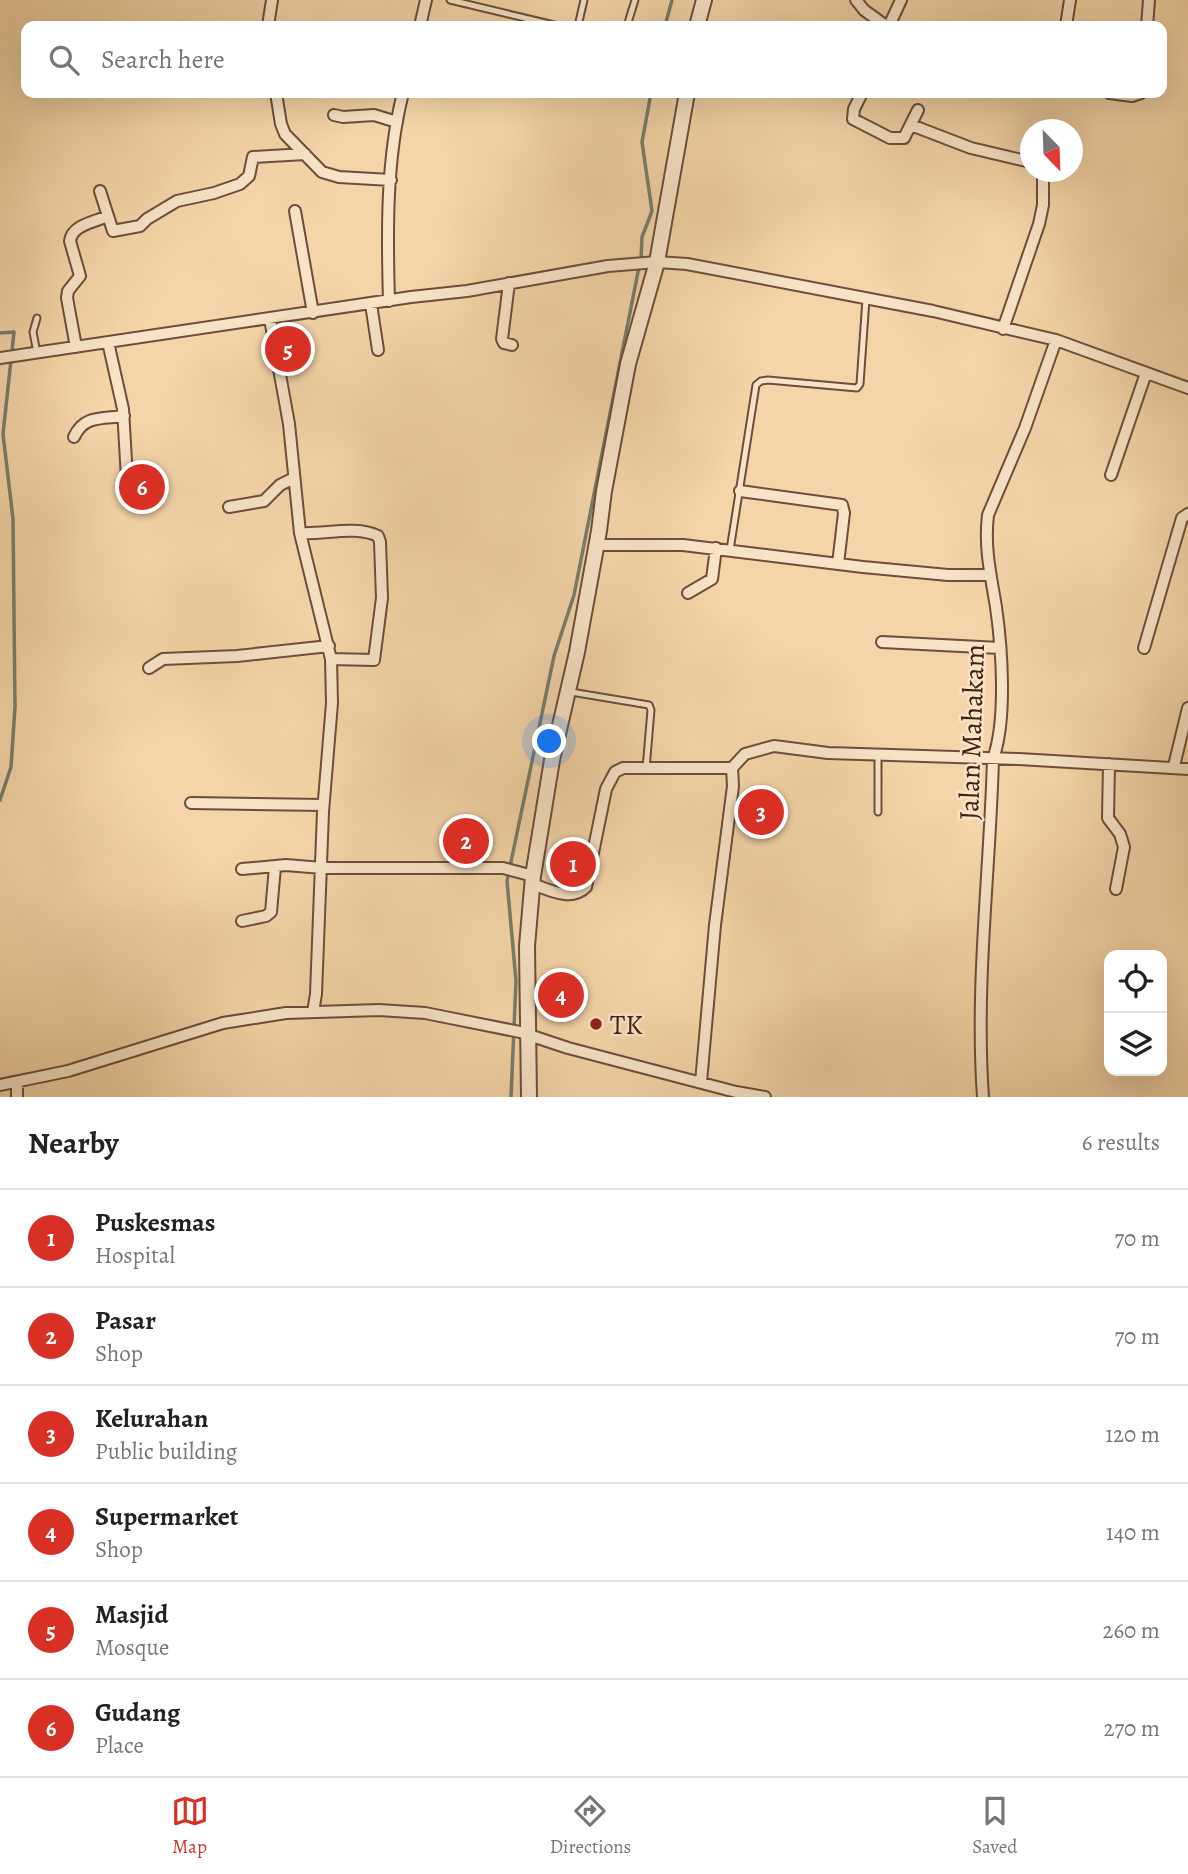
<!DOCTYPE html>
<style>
:root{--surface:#fff;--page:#f6f6f6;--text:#222;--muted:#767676;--line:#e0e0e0;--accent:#d93025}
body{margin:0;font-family:Alegreya,serif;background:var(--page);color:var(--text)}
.controls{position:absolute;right:21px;bottom:21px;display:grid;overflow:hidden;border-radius:14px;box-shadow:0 7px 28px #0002}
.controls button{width:63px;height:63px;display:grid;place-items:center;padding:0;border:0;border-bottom:2px solid var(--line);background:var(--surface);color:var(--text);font:35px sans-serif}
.compass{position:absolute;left:1020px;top:119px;width:63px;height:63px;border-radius:50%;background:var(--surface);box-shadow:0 7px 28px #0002;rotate:157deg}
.you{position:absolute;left:550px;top:742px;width:24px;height:24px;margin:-18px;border:5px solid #fff;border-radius:50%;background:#1a73e8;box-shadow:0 0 0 10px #1a73e833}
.badge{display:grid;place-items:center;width:46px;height:46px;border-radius:50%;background:var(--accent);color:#fff;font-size:23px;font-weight:700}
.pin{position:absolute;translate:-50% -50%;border:4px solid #fff;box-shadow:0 2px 7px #0006}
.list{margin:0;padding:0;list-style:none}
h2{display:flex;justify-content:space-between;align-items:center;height:91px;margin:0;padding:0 28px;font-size:30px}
h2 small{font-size:23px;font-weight:400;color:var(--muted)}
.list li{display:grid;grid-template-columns:46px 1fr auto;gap:21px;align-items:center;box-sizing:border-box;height:98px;padding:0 28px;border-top:2px solid var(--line)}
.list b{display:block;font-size:26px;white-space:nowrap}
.list p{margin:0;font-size:23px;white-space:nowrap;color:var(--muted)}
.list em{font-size:23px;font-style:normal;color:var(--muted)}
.icon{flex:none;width:38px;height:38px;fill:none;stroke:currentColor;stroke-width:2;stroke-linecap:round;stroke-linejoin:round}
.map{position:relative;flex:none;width:1188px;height:1097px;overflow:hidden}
.search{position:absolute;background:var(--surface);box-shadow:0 7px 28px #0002;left:21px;right:21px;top:21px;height:77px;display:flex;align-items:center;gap:18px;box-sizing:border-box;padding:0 24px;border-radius:14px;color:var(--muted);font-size:26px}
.sheet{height:679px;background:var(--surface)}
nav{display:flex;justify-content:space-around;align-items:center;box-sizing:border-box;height:98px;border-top:2px solid var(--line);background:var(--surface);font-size:19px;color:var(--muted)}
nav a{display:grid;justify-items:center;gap:4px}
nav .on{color:var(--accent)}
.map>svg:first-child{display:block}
</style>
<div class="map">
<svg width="1188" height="1097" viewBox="0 0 1188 1097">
<rect width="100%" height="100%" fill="#f4d4a8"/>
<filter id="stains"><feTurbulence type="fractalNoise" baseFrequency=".00286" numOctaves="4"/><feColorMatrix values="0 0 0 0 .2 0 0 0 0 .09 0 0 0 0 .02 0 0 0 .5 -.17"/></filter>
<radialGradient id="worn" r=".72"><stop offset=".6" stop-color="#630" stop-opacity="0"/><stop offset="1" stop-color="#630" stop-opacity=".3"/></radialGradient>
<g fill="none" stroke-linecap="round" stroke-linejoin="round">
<path stroke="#777d6b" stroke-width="3.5" d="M665 26 672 0
M641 260 642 237 652 211 642 142 651 93
M0 333 14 332 3 434 13 519 15 707 11 767 0 800
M511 1097 516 981 507 881 554 656 574 595 639 267"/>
<defs>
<path id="service" d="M450 0 558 26
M578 26 584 0
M627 26 635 0
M37 353 33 332 37 318
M730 550 756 385 761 381 768 380 857 388 860 384 866 299
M571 692 649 705 651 710 646 769
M878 755V812"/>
<path id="minor" d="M856 0 864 10 886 26
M268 26 272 0
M420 26 426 0
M889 26 901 0
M1066 26 1070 0
M1147 26 1149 0
M276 93 281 124 285 134 322 172 339 177 391 180
M862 93 854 109 853 119 890 138H904L918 110
M1109 93 1132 96 1141 93
M334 115 343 117 374 115 397 122
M911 125 971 148 1030 162
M100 191 108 216
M295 211 313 313
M509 283 502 339 504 343 512 345
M389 301C387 233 386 159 403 93
M371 304 378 350
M270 319 289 424 300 533 331 659 332 703 323 812 316 994 313 1012
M1003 329 1039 224 1043 205V172
M108 342 123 409 128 496
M76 347 67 298 68 291 80 276 70 241C72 225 94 222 108 216L113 231 140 226 147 219 177 201 214 193 240 184 249 176 253 157 305 154
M0 358 411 297 467 291 608 266 657 262 687 264 933 311 1056 340 1188 388
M74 437C84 415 102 419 124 416
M1111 475 1146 373
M740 491 842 505 844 513 838 564
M229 507 264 501 280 485 294 478
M300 533C324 535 355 525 378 536L380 542 382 598 374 660 331 659
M596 545H683L863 567 948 575H989
M688 593 712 579 716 548
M882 642 1000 648
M1144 648 1182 518 1188 514
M149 668 163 659 237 656 329 646
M1109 764 1108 818 1120 834 1124 847 1116 889
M1174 766 1188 708
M191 803 323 805
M242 869 286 865 322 868H503L533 876
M532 884C550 890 571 902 586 887L606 789 615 772 623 768H732L745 754 774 746 828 753 1019 759 1188 769
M242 921 266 916 271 912 275 867
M701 1082 715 925 733 786 732 768
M0 1085 68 1071 223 1023 286 1013 379 1010 425 1013 520 1032 568 1048 736 1092 765 1097
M17 1097V1082
M983 1097C975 985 990 871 993 759 1007 720 1002 649 996 607 991 576 984 548 988 515L1025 428 1056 340"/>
<path id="tertiary" d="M697 26 704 0
M529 1097 527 946 533 876 552 760 577 652 599 531 604 491 628 364 657 262 687 93"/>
</defs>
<use href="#service" stroke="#6c4e3a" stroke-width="9"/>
<use href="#minor" stroke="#6c4e3a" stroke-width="14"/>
<use href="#tertiary" stroke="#6c4e3a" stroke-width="18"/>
<use href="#service" stroke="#f8e3c6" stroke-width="5"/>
<use href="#minor" stroke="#f8e3c6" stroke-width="10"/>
<use href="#tertiary" stroke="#f8e3c6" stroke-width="14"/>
</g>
<circle fill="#8f2418" stroke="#f8e3c6" stroke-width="2.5" cx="596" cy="1024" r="7"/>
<g text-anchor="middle" stroke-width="5" stroke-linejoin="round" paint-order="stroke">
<g font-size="28" fill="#3f2216" stroke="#f8e3c6">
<text transform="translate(971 732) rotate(-88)" y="10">Jalan Mahakam</text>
</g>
<g font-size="28" fill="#3f2216" stroke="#f8e3c6" text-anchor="start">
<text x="610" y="1034">TK</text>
</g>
</g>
<rect width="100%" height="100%" filter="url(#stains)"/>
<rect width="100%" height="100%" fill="url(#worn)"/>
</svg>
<div class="controls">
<button><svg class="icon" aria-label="locate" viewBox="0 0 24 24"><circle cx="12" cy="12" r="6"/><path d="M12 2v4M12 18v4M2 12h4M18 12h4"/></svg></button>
<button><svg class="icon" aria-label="layers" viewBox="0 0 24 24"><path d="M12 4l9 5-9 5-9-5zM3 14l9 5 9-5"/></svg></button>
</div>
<svg class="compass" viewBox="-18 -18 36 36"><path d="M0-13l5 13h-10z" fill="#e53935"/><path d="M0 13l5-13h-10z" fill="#767676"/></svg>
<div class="you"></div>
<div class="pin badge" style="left:573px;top:864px">1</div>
<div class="pin badge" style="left:466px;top:841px">2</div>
<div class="pin badge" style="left:761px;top:812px">3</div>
<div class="pin badge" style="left:561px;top:995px">4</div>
<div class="pin badge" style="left:288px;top:349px">5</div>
<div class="pin badge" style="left:142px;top:487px">6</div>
<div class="search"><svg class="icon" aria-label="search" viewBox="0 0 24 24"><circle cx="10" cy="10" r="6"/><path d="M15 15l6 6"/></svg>Search here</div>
</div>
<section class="sheet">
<h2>Nearby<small>6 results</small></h2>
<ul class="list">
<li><span class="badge">1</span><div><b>Puskesmas</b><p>Hospital</p></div><em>70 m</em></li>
<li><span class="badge">2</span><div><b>Pasar</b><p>Shop</p></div><em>70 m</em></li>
<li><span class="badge">3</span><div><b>Kelurahan</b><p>Public building</p></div><em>120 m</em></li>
<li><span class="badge">4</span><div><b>Supermarket</b><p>Shop</p></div><em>140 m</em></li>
<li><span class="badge">5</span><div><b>Masjid</b><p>Mosque</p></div><em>260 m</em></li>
<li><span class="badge">6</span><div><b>Gudang</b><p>Place</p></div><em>270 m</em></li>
</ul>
</section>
<nav>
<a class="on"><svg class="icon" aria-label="map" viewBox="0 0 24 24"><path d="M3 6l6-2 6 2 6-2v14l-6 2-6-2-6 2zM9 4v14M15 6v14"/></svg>Map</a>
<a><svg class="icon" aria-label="directions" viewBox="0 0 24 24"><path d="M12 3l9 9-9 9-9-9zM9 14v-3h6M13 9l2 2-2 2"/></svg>Directions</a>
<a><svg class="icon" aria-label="saved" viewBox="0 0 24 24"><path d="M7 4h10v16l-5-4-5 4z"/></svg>Saved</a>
</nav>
